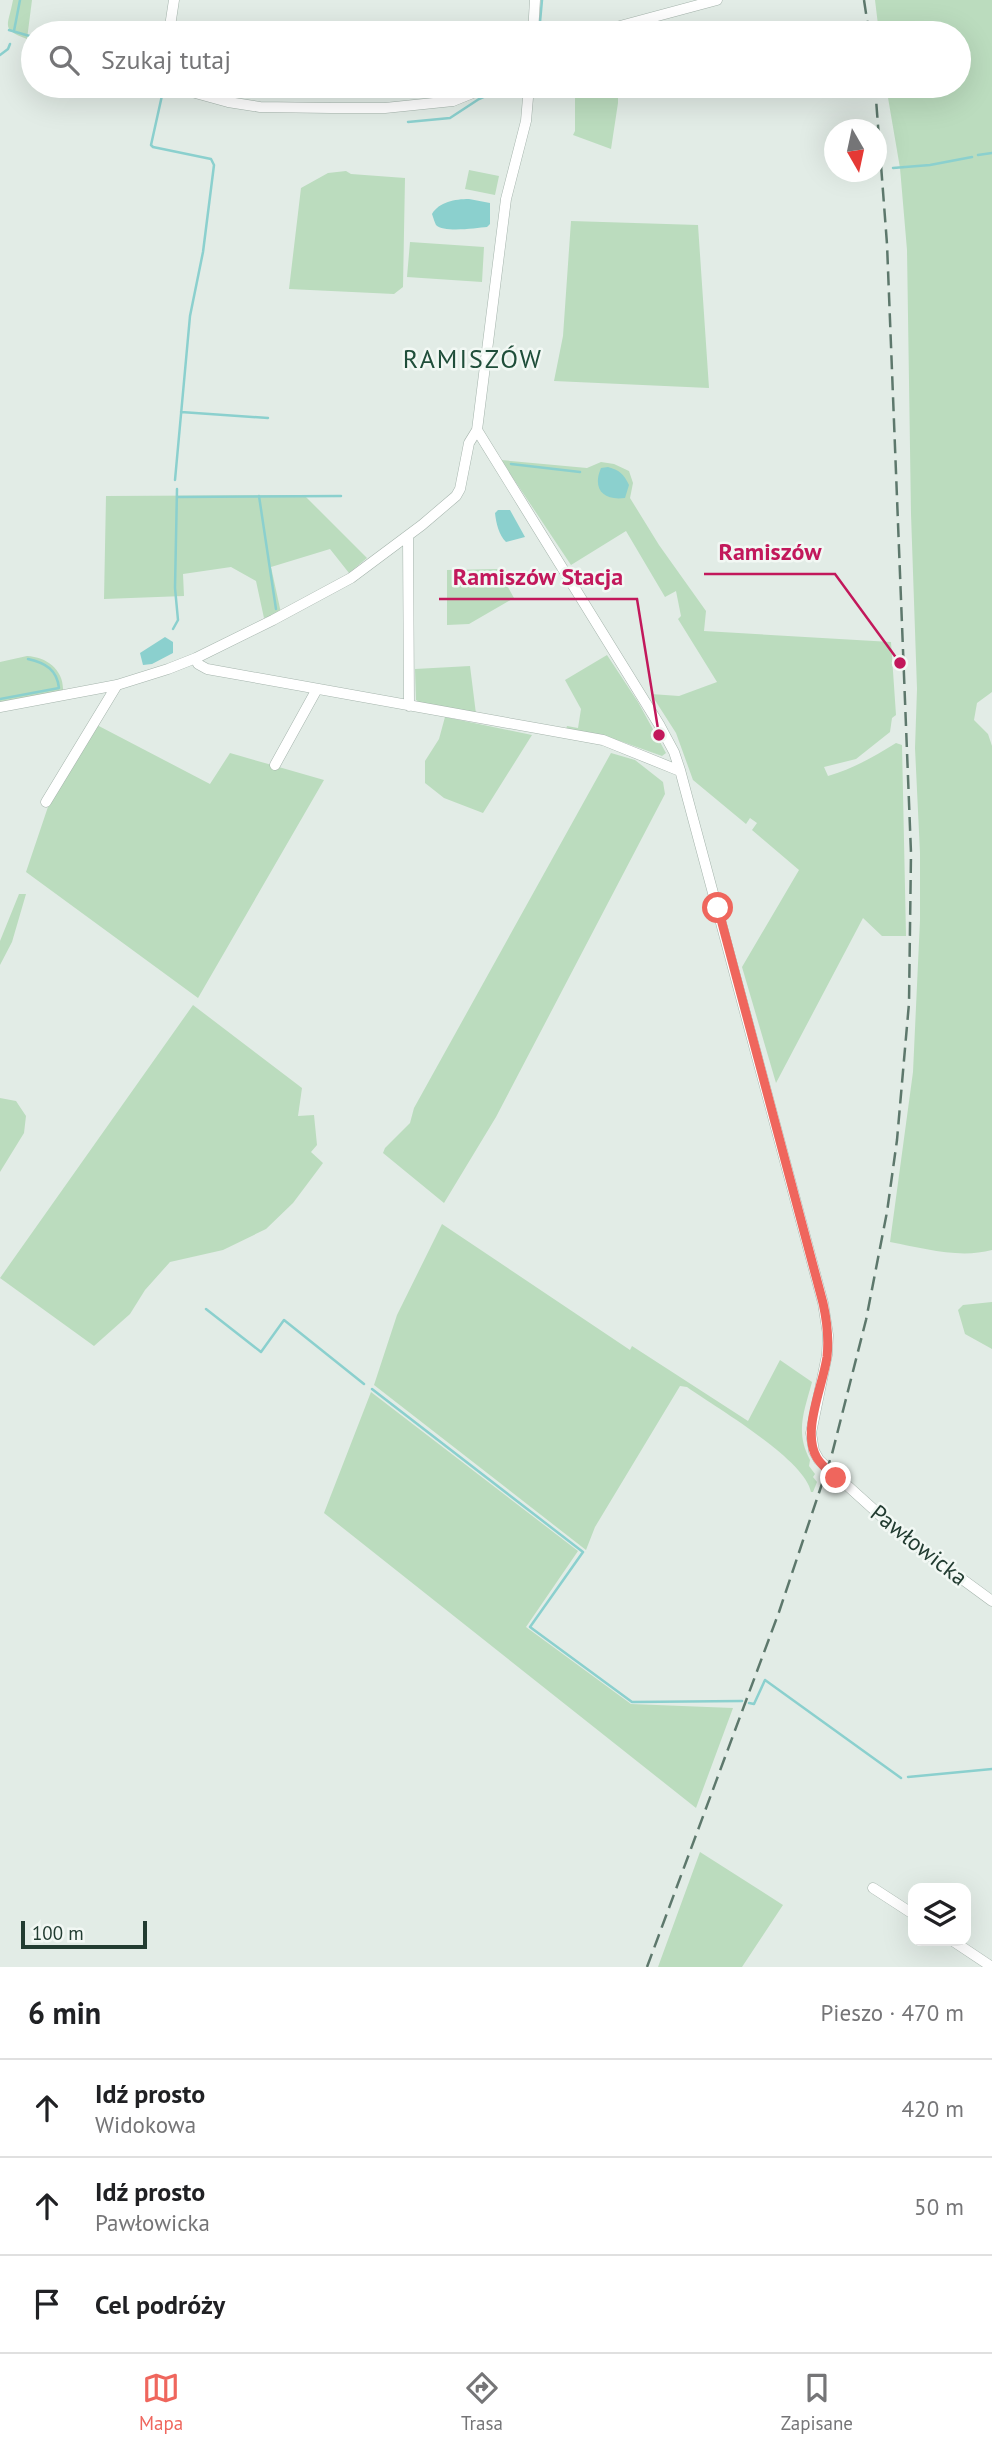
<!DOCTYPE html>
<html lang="pl">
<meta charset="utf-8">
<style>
:root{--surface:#fff;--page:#f6f6f6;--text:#202124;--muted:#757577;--line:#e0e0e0;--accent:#ef665d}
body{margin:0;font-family:"PT Sans",sans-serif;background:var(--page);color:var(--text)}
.controls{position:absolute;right:21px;bottom:21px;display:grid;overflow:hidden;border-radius:14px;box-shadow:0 7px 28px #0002}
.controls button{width:63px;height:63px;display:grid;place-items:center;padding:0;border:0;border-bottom:2px solid var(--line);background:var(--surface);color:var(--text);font:35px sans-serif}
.compass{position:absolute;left:824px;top:119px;width:63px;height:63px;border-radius:50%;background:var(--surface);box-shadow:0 7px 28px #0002;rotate:171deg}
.scale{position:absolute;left:21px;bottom:18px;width:126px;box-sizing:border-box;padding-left:7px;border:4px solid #223c31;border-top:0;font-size:19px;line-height:24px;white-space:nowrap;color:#223c31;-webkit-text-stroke:5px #f2f8f4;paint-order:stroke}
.stop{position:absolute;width:21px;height:21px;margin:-16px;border:5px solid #ef665d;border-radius:50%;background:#fff}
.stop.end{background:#ef665d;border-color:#fff;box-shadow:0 2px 7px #0008}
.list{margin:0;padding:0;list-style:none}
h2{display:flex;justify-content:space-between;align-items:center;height:91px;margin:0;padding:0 28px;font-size:30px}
h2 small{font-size:23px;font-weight:400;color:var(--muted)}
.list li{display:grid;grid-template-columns:46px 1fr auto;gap:21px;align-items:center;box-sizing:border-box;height:98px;padding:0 28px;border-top:2px solid var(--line)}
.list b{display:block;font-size:26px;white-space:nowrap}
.list p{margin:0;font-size:23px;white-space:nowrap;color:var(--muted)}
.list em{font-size:23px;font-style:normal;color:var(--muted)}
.icon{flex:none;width:38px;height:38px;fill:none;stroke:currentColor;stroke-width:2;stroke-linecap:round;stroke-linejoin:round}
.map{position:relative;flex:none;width:992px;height:1967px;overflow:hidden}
.search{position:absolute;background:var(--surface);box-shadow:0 7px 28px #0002;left:21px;right:21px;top:21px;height:77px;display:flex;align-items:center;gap:18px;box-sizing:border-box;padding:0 24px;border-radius:38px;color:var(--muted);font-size:26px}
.sheet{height:385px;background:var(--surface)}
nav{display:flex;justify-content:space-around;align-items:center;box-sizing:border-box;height:98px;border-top:2px solid var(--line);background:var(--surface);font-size:19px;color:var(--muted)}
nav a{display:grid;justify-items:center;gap:4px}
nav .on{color:var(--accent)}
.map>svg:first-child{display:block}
</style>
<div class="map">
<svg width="992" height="1967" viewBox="0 0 992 1967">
<rect width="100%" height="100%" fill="#e2ece6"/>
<path fill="#bbdcbe" d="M13 0H32L27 39C0 29 8 27 13 0Z
M875 0H992V692L977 703 974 720 988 734 992 746V1250C959 1259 923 1248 890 1242L913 1072 920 920V853L915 748 917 689 911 514 907 250 900 168 886 86H959V33H879Z
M575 86H618V103L611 149 573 135 575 131Z
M469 170 499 176 495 195 465 189Z
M346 171 351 174 405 178 403 287 394 294 289 289 301 188 328 173Z
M571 221 698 225 709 388 554 381 563 336Z
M410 242 484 247 482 282 407 277Z
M501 460 587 468 601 462 614 464 629 471 633 483 630 498 659 545 706 611 704 631 891 642 896 715 892 718 890 732 856 759 824 767 828 776C853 769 873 757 896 743L902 745 906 936H882L863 918 776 1083 742 967 799 870 752 830 757 823 750 818 746 824 693 780 676 733 651 694 679 696 717 682 678 619 681 616 676 591 665 597 626 531 571 565Z
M304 495 367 558 349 573 330 549 271 567 281 613 264 618 256 581 231 567 183 574 184 596 104 599 106 496Z
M498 569 514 598 469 624 447 625V570Z
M607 655 638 702 666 753 662 756 620 741 565 732 567 726 578 728 581 709 565 680Z
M27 656C47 657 64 670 63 691L0 704V662Z
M470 666 476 714 422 704 416 700 415 669Z
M445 717 532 735 483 813 444 798 425 783V761L439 739Z
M95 724 210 784 230 753 324 780 198 998 26 872 53 792Z
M611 753 635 760 663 782 665 794 496 1117 444 1203 383 1153 385 1148 410 1123 414 1108Z
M19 894H26L12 942 0 965V941Z
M193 1005 302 1088 298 1116 314 1115 317 1145 311 1152 323 1163 293 1203 266 1229 223 1250 170 1262 145 1290 130 1314 94 1346 0 1278Z
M0 1098 16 1101 26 1116 24 1133 0 1172Z
M442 1224 630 1350 632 1346 748 1421 780 1360 812 1382C804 1412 795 1432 810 1460L809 1466 815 1474 813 1477 817 1482 813 1492H811C805 1459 715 1407 687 1387L680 1386 595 1527 586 1550 374 1385 397 1315Z
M992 1302V1349L965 1334 958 1310 963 1305Z
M371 1392 578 1551 526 1627 631 1704 733 1708 696 1808 324 1513Z
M700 1852 783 1905 742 1967H658Z"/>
<path fill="#8bd0ce" d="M469 199 490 203V224L487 227C476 228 444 233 436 225 435 223 433 217 432 214 439 202 455 199 469 199Z
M608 467C619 470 624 474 629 485L625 498C603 501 592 489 601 468Z
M498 510H510L525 537 506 542C499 535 496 523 495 513Z
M165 637 173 642V653L152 664 143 665 140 653Z"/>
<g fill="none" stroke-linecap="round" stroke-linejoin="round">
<path stroke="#8bd0ce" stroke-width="2.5" d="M9 30 33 37
M14 31 20 0
M539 33 542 0
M0 55 8 49 10 44
M163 91 151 145 153 147 211 159 214 165 203 252 190 316 175 480
M408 122 450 118 479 99 507 86
M978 155 992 153
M893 168 930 165 972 157
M181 412 268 418
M511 464 580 472
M259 496 276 609
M177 497 341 496
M173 629 178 620 175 588 177 489
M0 699 59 688C57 670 46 663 28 659
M206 1309 261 1352 284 1320 364 1384
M372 1389 583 1552 530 1627 632 1702 742 1701
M749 1703 754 1704 765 1680 901 1778
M908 1777 992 1769"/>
<defs>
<path id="minor" d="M169 33 174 0
M533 33 535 0
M594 33 717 0
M170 86 228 102 260 107 331 108H385L453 101 490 86
M477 430 660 726 674 752 680 770 823 1303 828 1335 827 1355 811 1433 814 1451 819 1460 902 1535 992 1601
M408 536 409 706
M196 658 198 664 207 669 603 740 680 771
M0 707 117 685 168 669 196 658 273 620 351 578 422 525 456 496 460 489 469 443 477 430 506 199 526 121 529 86
M275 765 317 689
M46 802 117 685
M873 1888 913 1914
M953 1941 992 1967"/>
</defs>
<use href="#minor" stroke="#a5b4ac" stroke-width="11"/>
<use href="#minor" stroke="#fff" stroke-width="10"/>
<path stroke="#5d786c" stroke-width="2.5" stroke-dasharray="14 7" stroke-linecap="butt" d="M864 0 869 33
M647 1967 779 1612 832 1454 866 1320 887 1212 897 1140 909 1003 911 853 887 244 875 86"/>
</g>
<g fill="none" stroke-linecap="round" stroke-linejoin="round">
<path stroke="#ef665d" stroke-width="9" d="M718 908 823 1303C827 1321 829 1339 827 1357 823 1386 801 1432 817 1458 822 1466 830 1472 836 1478"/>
</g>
<g text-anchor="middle" stroke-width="5" stroke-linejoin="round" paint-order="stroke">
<g font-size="23" fill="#223c31" stroke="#f2f8f4">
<text transform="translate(919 1545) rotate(38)" y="8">Pawłowicka</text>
</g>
<g font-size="26" letter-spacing="2" fill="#1f4e3a" stroke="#f2f8f4">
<text x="473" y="368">RAMISZÓW</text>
</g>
</g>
<path fill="none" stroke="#c2185b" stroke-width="2.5" d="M900 663L835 574H704M659 735L637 599H439"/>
<g fill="#c2185b" stroke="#f2f8f4" stroke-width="2.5">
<circle cx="900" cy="663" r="7"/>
<circle cx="659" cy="735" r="7"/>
</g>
<g font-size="24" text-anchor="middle" font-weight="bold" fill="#c2185b" stroke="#f2f8f4" stroke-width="5" stroke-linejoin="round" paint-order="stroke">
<text x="770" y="560">Ramiszów</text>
<text x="538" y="585">Ramiszów Stacja</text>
</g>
</svg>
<div class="controls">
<button><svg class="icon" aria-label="layers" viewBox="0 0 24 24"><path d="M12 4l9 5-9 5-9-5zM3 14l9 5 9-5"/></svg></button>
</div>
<svg class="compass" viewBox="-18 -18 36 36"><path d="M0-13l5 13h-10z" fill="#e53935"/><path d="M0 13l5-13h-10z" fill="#757577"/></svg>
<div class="scale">100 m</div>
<div class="stop" style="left:718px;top:908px"></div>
<div class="stop end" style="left:836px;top:1478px"></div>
<div class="search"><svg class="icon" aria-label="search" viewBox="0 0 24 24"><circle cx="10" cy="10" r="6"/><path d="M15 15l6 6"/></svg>Szukaj tutaj</div>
</div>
<section class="sheet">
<h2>6 min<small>Pieszo · 470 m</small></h2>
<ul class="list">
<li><svg class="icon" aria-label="ahead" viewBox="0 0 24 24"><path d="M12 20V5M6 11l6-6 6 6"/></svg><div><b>Idź prosto</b><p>Widokowa</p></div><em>420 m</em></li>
<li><svg class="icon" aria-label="ahead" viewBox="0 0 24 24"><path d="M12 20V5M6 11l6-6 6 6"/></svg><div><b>Idź prosto</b><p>Pawłowicka</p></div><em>50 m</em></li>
<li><svg class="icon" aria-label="arrive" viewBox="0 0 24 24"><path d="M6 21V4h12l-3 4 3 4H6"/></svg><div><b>Cel podróży</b></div></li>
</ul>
</section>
<nav>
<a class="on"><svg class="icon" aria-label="map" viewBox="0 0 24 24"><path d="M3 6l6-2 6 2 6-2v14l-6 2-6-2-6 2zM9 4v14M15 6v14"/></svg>Mapa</a>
<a><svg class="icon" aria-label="directions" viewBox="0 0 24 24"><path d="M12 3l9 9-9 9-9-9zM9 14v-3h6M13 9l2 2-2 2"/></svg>Trasa</a>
<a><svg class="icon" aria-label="saved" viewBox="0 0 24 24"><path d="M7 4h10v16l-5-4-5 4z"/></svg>Zapisane</a>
</nav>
